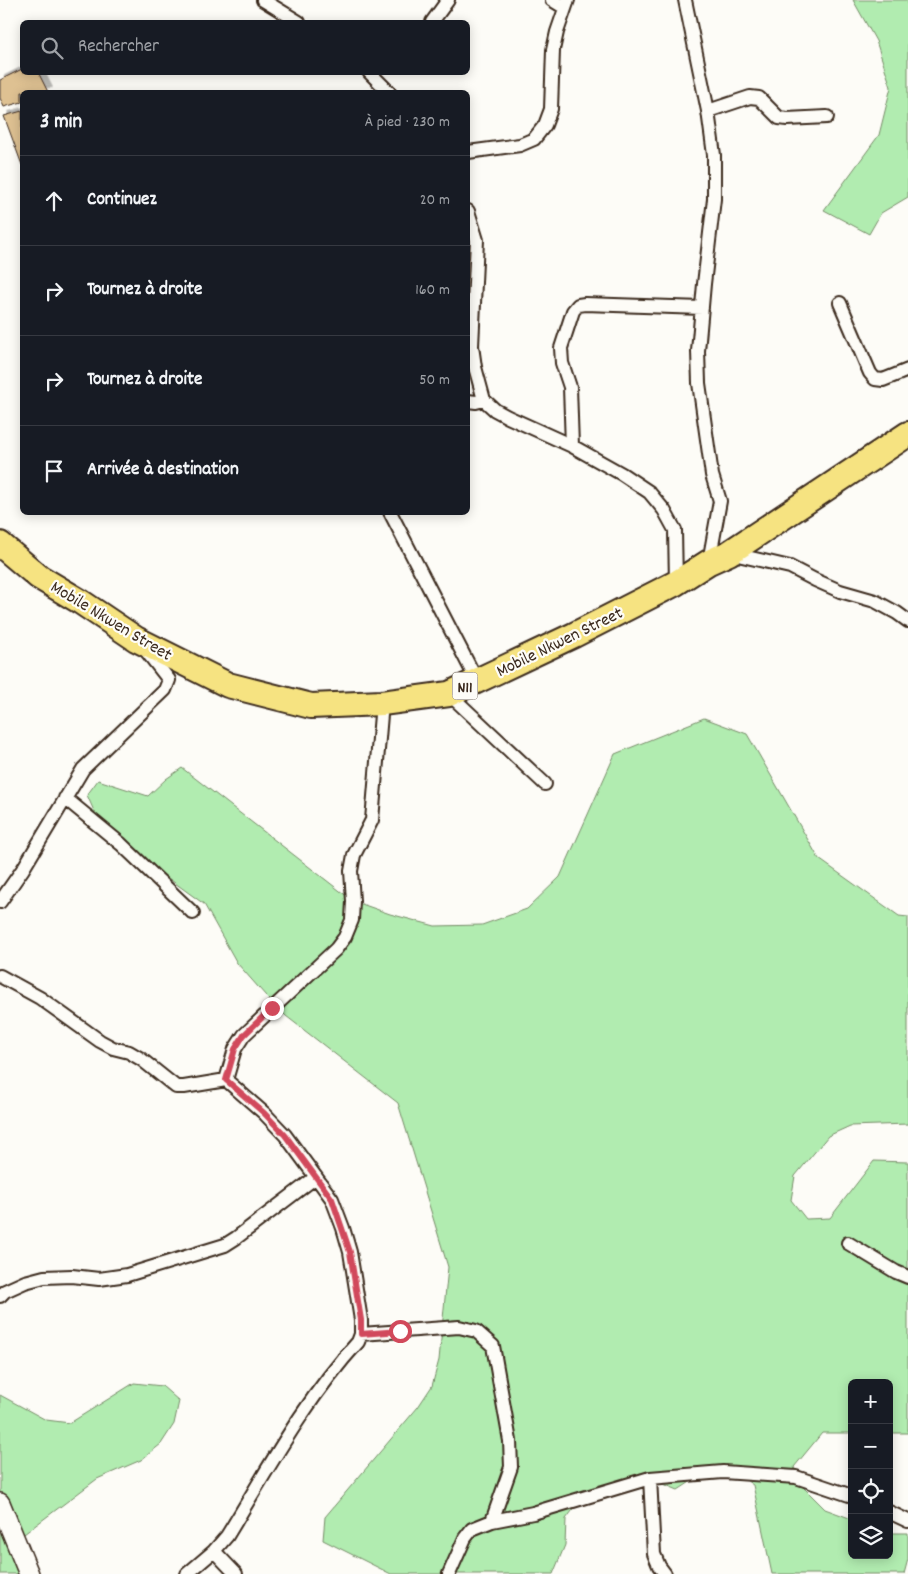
<!DOCTYPE html>
<html lang="fr">
<meta charset="utf-8">
<style>
:root{--surface:#171b24;--page:#20242c;--text:#f1f3f6;--muted:#9ea1a6;--line:#363941}
body{margin:0;font-family:Dekko,sans-serif;background:var(--page);color:var(--text)}
.controls{position:absolute;right:15px;bottom:15px;display:grid;overflow:hidden;border-radius:8px;box-shadow:0 2px 12px #0003}
.controls button{width:45px;height:45px;display:grid;place-items:center;padding:0;border:0;border-bottom:1px solid var(--line);background:var(--surface);color:var(--text);font:25px sans-serif}
.stop{position:absolute;width:15px;height:15px;margin:-11px;border:4px solid #d1495b;border-radius:50%;background:#fff}
.stop.end{background:#d1495b;border-color:#fff;box-shadow:0 1px 5px #0008}
.list{margin:0;padding:0;list-style:none}
h2{display:flex;justify-content:space-between;align-items:center;height:65px;margin:0;padding:0 20px;font-size:21px}
h2 small{font-size:16px;font-weight:400;color:var(--muted)}
.list li{display:grid;grid-template-columns:32px 1fr auto;gap:15px;align-items:center;box-sizing:border-box;height:90px;padding:0 20px;border-top:1px solid var(--line)}
.list b{display:block;font-size:19px;white-space:nowrap}
.list em{font-size:16px;font-style:normal;color:var(--muted)}
.icon{flex:none;width:28px;height:28px;fill:none;stroke:currentColor;stroke-width:2;stroke-linecap:round;stroke-linejoin:round}
.map{position:relative;flex:none;width:908px;height:1574px;overflow:hidden}
.search{position:absolute;background:var(--surface);box-shadow:0 2px 12px #0003;left:20px;top:20px;width:450px;height:55px;display:flex;align-items:center;gap:12px;box-sizing:border-box;padding:0 18px;border-radius:8px;color:var(--muted);font-size:19px}
.panel{position:absolute;background:var(--surface);box-shadow:0 2px 12px #0003;left:20px;top:90px;width:450px;height:425px;border-radius:8px}
.map>svg:first-child{display:block}
</style>
<div class="map">
<svg width="908" height="1574" viewBox="0 0 908 1574">
<defs>
<filter id="shadow"><feDropShadow dx="4.5" dy="-4.5" stdDeviation="0" flood-color="#0004"/></filter>
</defs>
<rect width="100%" height="100%" fill="#fdfcf7"/>
<filter id="ink" filterUnits="userSpaceOnUse"><feTurbulence type="fractalNoise" baseFrequency=".02" numOctaves="2"/><feDisplacementMap in="SourceGraphic" scale="10" xChannelSelector="R" yChannelSelector="G"/><feConvolveMatrix kernelMatrix="1 2 1 2 8 2 1 2 1" color-interpolation-filters="sRGB"/></filter>
<g filter="url(#ink)">
<path fill="#b1ecb0" stroke="#768b67" d="M853 0H908V197L881 213 869 234 824 210 879 135 891 87 876 41Z
M704 718 747 734 819 859 899 916 908 917V1124L850 1126 828 1136 795 1176 791 1200 806 1219 830 1218 874 1161 908 1162V1433H889V1383H852V1433H822L794 1467 802 1486 825 1509 852 1519V1555H889V1533H908V1559L904 1574H772L753 1485 734 1472 698 1477 678 1490 649 1478 581 1499 566 1519 565 1545 553 1574H391L323 1540 325 1517 418 1407 432 1386 439 1360 448 1267 398 1103 286 1016 266 996 237 963 204 904 121 844 101 827 87 795 98 780 148 796 166 779 182 768 353 901 390 914 435 926 482 925 527 909 560 877 615 754Z
M134 1383 162 1386 179 1401 174 1424 161 1444 141 1460 97 1479 16 1540 29 1574H0V1395L46 1420 70 1423Z"/>
<path fill="#dec192" stroke="#3b2a1e" filter="url(#shadow)" d="M22 69V72H38L48 92H22V102L4 107 0 98V80Z
M22 111V165L4 116Z"/>
<g fill="none" stroke-linecap="round" stroke-linejoin="round">
<defs>
<path id="street" d="M263 0 299 22
M552 0 565 8
M685 0 708 111 714 155V199L704 284 698 351 699 383 712 475 720 501 709 562
M432 22 448 0
M369 72 389 92
M708 111 750 97 759 98 779 118 787 119 827 117
M468 152 520 145 534 139 545 125 551 109 553 50 557 32 568 0
M468 211 477 240 472 346 475 367 484 400 495 410 508 417 572 446 622 474 649 492 664 510 675 530 676 583
M840 303 870 373 875 379 883 380 908 370
M468 401 476 402 484 400
M572 446 570 387 562 363 561 348 573 311 578 305 585 304 702 308
M390 512 477 681
M729 553 790 567 815 580 840 591 875 601 897 613 908 621
M449 694 545 784
M65 798 121 844 193 913
M0 902 23 869 83 769 165 690 169 680 144 648
M0 976 40 998 100 1041 113 1048 129 1052 141 1059 176 1087H184L226 1080
M226 1080 235 1049 244 1035 336 949 345 937 352 920 353 901 351 871 354 855 372 820 382 703
M848 1243 896 1272 908 1277
M0 1296 5 1291 25 1282 44 1277 72 1276 99 1279 127 1275 225 1245 236 1238 316 1177
M361 1334 459 1327 476 1331 493 1346 510 1441 511 1467 492 1521
M650 1478 654 1554 659 1566 665 1574
M889 1512 908 1521
M214 1551 236 1574
M187 1574 214 1551 227 1536C268 1469 305 1400 358 1342L361 1334V1320L350 1252 343 1228 332 1199 285 1135 264 1113 226 1080
M449 1574 465 1538 472 1529 492 1521 533 1513 650 1478 723 1472 796 1477 852 1496"/>
<path id="secondary" d="M0 1503 29 1574"/>
<path id="highway" d="M0 544 39 577 81 602 136 639 228 685 311 706 382 703 449 694 574 635 676 583 709 562 729 553 908 434"/>
</defs>
<use href="#street" stroke="#3b2a1e" stroke-width="16"/>
<use href="#secondary" stroke="#3b2a1e" stroke-width="22"/>
<use href="#highway" stroke="#3b2a1e" stroke-width="28"/>
<use href="#street" stroke="#fdfcf7" stroke-width="12"/>
<use href="#secondary" stroke="#fdfcf7" stroke-width="19"/>
<use href="#highway" stroke="#f6e381" stroke-width="24"/>
</g>
</g>
<g fill="none" stroke-linecap="round" stroke-linejoin="round" filter="url(#ink)">
<path stroke="#d1495b" stroke-width="6" d="M272 1008 244 1035 235 1049 226 1080 264 1113 285 1135 332 1199 350 1252 361 1320V1334L400 1331"/>
</g>
<g text-anchor="middle" stroke-width="4.5" stroke-linejoin="round" paint-order="stroke">
<rect fill="#fdfcf7" stroke="#75695f" stroke-width="1" x="452.5" y="672.5" width="25" height="27" rx="4"/>
<g font-size="16" font-weight="bold" fill="#3b2a1e">
<text x="465" y="692">N11</text>
</g>
<g font-size="18" fill="#3b2a1e" stroke="#fdfcf7">
<text transform="translate(112 620) rotate(31)" y="6">Mobile Nkwen Street</text>
<text transform="translate(559 641) rotate(-26)" y="6">Mobile Nkwen Street</text>
</g>
</g>
</svg>
<div class="controls">
<button>+</button>
<button>−</button>
<button><svg class="icon" aria-label="locate" viewBox="0 0 24 24"><circle cx="12" cy="12" r="6"/><path d="M12 2v4M12 18v4M2 12h4M18 12h4"/></svg></button>
<button><svg class="icon" aria-label="layers" viewBox="0 0 24 24"><path d="M12 4l9 5-9 5-9-5zM3 14l9 5 9-5"/></svg></button>
</div>
<div class="stop" style="left:400px;top:1331px"></div>
<div class="stop end" style="left:272px;top:1008px"></div>
<div class="search"><svg class="icon" aria-label="search" viewBox="0 0 24 24"><circle cx="10" cy="10" r="6"/><path d="M15 15l6 6"/></svg>Rechercher</div>
<section class="panel">
<h2>3 min<small>À pied · 230 m</small></h2>
<ul class="list">
<li><svg class="icon" aria-label="ahead" viewBox="0 0 24 24"><path d="M12 20V5M6 11l6-6 6 6"/></svg><div><b>Continuez</b></div><em>20 m</em></li>
<li><svg class="icon" aria-label="right" viewBox="0 0 24 24"><path d="M7 20v-9h11M14 6l5 5-5 5"/></svg><div><b>Tournez à droite</b></div><em>160 m</em></li>
<li><svg class="icon" aria-label="right" viewBox="0 0 24 24"><path d="M7 20v-9h11M14 6l5 5-5 5"/></svg><div><b>Tournez à droite</b></div><em>50 m</em></li>
<li><svg class="icon" aria-label="arrive" viewBox="0 0 24 24"><path d="M6 21V4h12l-3 4 3 4H6"/></svg><div><b>Arrivée à destination</b></div></li>
</ul>
</section>
</div>
